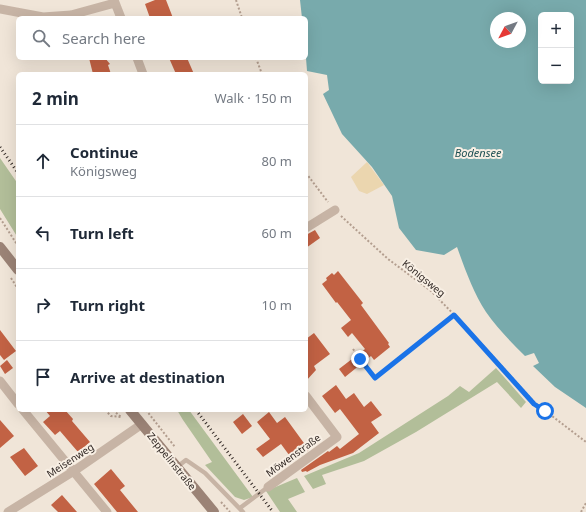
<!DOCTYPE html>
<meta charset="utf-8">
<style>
:root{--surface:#fff;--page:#f2f2f3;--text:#1f2937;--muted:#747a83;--line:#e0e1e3}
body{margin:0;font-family:"Noto Sans",sans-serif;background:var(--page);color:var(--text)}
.controls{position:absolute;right:12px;top:12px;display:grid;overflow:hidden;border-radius:6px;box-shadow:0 4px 16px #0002}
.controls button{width:36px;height:36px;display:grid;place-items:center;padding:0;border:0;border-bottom:1px solid var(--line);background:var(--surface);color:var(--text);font:20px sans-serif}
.compass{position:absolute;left:490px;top:12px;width:36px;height:36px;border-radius:50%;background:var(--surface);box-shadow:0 4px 16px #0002;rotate:229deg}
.stop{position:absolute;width:12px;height:12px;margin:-9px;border:3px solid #1a73e8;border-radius:50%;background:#fff}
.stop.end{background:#1a73e8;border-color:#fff;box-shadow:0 1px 4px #0008}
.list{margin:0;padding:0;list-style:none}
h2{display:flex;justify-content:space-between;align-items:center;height:52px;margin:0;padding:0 16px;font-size:17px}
h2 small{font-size:13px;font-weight:400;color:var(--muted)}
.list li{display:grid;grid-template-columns:26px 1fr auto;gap:12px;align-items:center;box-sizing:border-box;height:72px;padding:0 16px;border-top:1px solid var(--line)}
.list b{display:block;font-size:15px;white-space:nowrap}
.list p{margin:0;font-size:13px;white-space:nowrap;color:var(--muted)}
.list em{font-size:13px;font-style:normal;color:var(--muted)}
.icon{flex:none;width:22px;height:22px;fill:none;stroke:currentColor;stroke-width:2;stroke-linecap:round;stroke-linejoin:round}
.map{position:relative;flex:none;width:586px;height:512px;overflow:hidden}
.search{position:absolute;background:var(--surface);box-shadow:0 4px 16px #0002;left:16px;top:16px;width:292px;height:44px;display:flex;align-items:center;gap:10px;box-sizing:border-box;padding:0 14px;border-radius:6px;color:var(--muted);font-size:15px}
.panel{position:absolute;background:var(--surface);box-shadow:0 4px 16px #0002;left:16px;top:72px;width:292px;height:340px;border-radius:6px}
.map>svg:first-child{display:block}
</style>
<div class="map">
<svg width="586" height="512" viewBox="0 0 586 512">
<rect width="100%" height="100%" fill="#f0e5d8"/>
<path fill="#b2be99" d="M0 158 18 184V238L0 209Z
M496 368 526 402 521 408 497 382 416 432 364 461 322 475 326 484 313 489 304 476 359 453 448 396 460 386 469 392Z
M177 410H189L253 497 244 500 235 497 205 465 212 462 183 420Z
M297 478 305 492 288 499 297 512H280L266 491Z"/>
<path fill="#ebd6af" d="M367 162 384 185 367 194 359 191 351 177Z"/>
<path fill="#78aaac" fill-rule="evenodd" d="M300 0H586V408L555 387 533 366 539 363 534 353 525 356C511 342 497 328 486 312 473 292 465 269 457 247L444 255 416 250 399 228 392 196 372 167 342 134 323 94 329 90 327 75 307 71 306 58V18H302ZM541 15H571V81H541ZM496 18H520V42H496Z"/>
<path fill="#c26244" d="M155 0H166L173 18H150L145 4Z
M89 58H105L110 64 108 65 111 74H93Z
M169 58H187L194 74H176Z
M315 230 320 238 306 248V235Z
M338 271 363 303 361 305 389 343 388 344 390 347 374 360 371 356 345 377 339 369 365 349 352 333 348 337 341 328 351 320 337 302 336 303 322 284 327 280 326 278 332 273 334 275Z
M0 330 16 351 4 360 0 355Z
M314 333 330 354 314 366 316 370 306 381V339Z
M7 360 13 368 5 374 0 366Z
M336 385 346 399 354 393 364 407 371 401 382 415 371 422 379 433 353 453 320 465 307 472 306 471 302 472 301 470 328 451 329 452 337 446 340 449 359 434 340 409 335 413 322 396Z
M45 410H65L73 419 72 421 90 442 78 452 60 431 55 435 43 422 50 416Z
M269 412 277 423 285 417 309 450 296 459 294 457 292 459 281 444 263 457 256 449 270 439 257 422Z
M243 414 252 426 242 434 233 422Z
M0 420 14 436 0 448Z
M24 448 38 466 25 476 10 457Z
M111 469 125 486 120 490 138 512H117L94 484Z
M62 495 77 512H58L51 505Z"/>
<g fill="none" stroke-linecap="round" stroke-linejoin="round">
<path stroke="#b39e8f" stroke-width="2" stroke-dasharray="2 2" stroke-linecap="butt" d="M236 0 242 18
M256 58 262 74
M306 173 328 202
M341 216 388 259 431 291 468 329 535 403 586 442
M0 218 18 246
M11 278 18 289
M353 349 375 378 454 315
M105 410 111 416 121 417
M113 410 121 417
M146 410 175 447
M221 502 230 512
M581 512 586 503"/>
<path stroke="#c7b4a5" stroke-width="4.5" d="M177 467 186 460 205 473 243 512
M240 508 268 487"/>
<path stroke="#c7b4a5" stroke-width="9" d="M114 0 121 18
M0 9 43 17 71 15 115 3
M137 58 143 74
M306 228 335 210
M0 381 18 404
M23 410 107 512
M268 487 337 437 306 396
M8 512 74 471 142 424"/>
<path stroke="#9b8376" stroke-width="10" d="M0 247 18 270
M130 410 214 512"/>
<path stroke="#332a26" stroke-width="3" stroke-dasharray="1 3" stroke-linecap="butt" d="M0 147 18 173
M196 410 273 512"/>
</g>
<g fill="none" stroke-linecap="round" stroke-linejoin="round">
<path stroke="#1a73e8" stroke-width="5" d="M360 359 375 378 454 315 534 404 545 411"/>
</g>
<g text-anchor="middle" stroke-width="4" stroke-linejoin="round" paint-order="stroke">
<g font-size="10" fill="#332a26" stroke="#f8efe4">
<text transform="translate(424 278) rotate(39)" y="4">Königsweg</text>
<text transform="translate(293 455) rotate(-36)" y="4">Möwenstraße</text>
<text transform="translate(70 460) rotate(-33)" y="4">Meisenweg</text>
<text transform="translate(172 461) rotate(51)" y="4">Zeppelinstraße</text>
</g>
<g font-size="11" font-style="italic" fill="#1d5053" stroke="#f8efe4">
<text x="478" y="157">Bodensee</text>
</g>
</g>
</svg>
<div class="controls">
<button>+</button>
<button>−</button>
</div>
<svg class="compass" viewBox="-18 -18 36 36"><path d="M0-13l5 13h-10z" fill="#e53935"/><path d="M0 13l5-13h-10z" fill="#747a83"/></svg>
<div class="stop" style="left:545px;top:411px"></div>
<div class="stop end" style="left:360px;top:359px"></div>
<div class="search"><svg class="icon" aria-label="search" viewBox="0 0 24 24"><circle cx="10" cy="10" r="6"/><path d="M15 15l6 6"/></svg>Search here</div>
<section class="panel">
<h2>2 min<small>Walk · 150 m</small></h2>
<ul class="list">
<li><svg class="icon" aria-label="ahead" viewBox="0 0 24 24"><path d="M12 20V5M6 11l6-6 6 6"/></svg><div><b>Continue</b><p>Königsweg</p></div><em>80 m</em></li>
<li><svg class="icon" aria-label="left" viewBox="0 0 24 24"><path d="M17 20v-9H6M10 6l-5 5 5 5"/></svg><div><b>Turn left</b></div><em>60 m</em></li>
<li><svg class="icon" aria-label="right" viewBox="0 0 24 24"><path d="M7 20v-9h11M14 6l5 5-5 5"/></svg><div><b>Turn right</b></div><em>10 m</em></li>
<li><svg class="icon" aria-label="arrive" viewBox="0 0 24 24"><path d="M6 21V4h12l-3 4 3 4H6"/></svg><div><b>Arrive at destination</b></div></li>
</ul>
</section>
</div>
